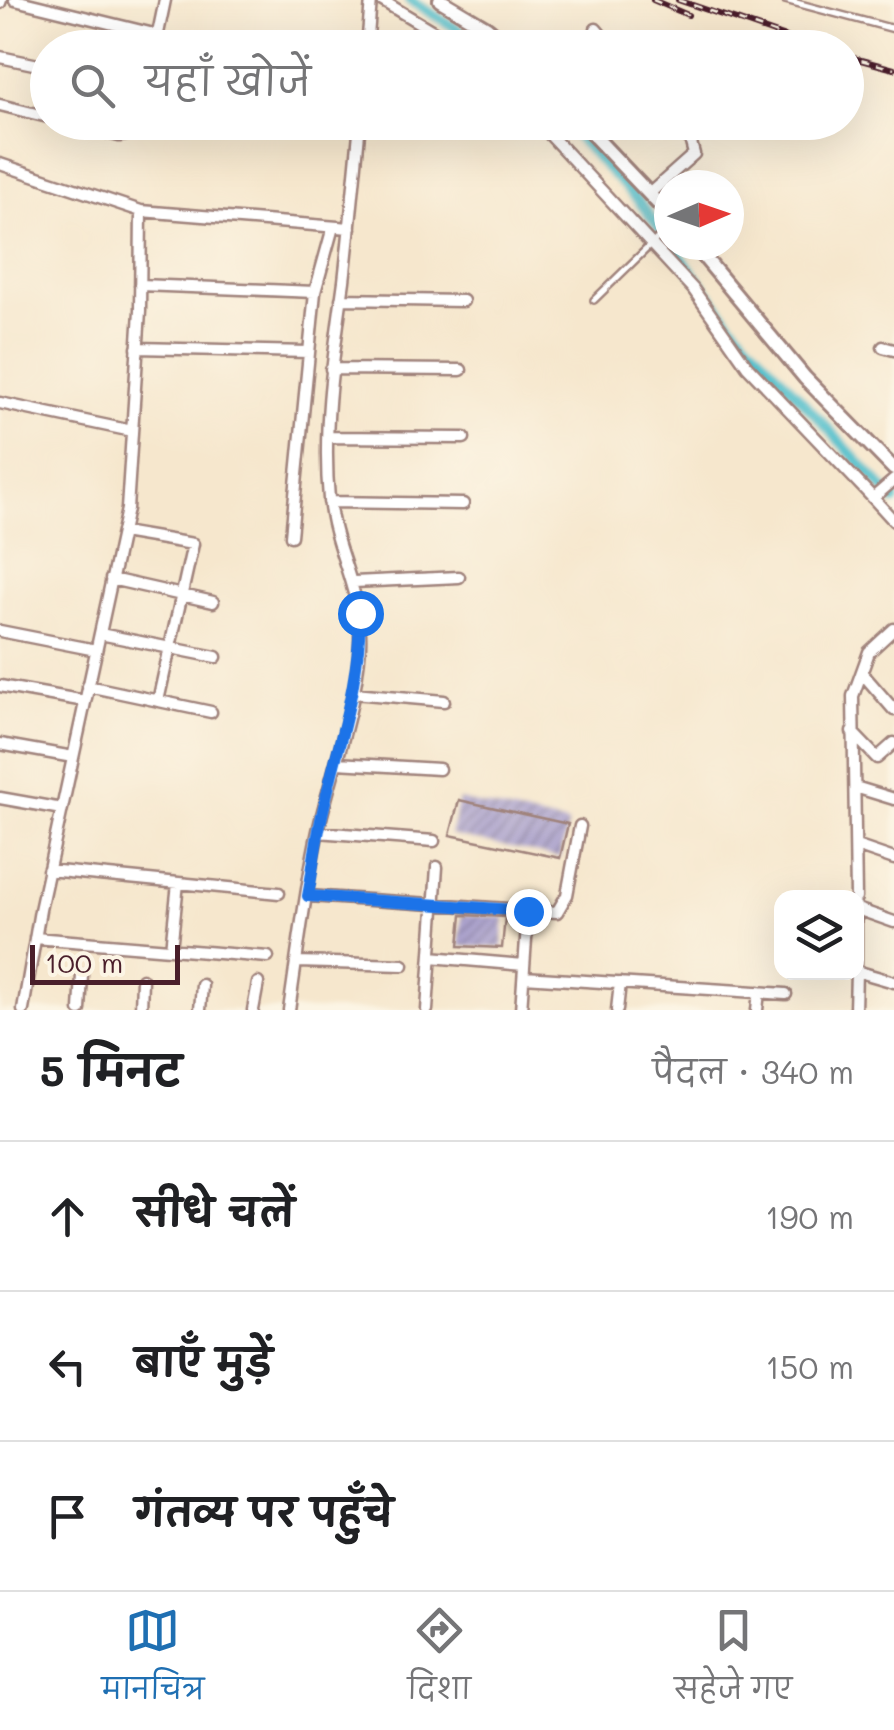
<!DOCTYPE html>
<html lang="hi">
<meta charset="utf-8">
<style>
:root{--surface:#fff;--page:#f2f2f2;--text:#202124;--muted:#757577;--line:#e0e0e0;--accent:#1f6fb2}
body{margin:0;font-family:Mali,"Playpen Sans Deva",sans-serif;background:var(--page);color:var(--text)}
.controls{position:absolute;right:30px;bottom:30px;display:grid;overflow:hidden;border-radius:20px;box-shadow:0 10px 40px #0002}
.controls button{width:90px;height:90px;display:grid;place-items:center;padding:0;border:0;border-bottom:2px solid var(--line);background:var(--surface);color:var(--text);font:50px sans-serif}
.compass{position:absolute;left:654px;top:170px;width:90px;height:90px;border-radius:50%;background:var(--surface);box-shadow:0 10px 40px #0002;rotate:88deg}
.scale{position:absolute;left:30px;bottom:25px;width:150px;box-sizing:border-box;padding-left:10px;border:5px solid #4a1f2b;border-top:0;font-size:28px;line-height:35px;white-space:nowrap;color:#4a1f2b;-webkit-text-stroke:8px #fcf5e5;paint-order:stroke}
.stop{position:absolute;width:30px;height:30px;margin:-22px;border:8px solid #1a73e8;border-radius:50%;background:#fff}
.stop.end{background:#1a73e8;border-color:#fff;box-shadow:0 2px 10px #0008}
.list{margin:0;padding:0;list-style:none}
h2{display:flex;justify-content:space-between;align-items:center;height:130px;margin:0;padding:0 40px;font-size:42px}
h2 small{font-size:32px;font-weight:400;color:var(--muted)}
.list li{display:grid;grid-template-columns:65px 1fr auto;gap:30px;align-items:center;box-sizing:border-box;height:150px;padding:0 40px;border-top:2px solid var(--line)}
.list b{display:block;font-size:38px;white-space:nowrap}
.list em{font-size:32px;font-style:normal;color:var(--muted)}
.icon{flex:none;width:55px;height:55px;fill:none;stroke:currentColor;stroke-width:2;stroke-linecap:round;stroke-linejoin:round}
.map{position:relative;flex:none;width:894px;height:1010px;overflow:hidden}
.search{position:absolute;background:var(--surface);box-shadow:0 10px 40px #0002;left:30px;right:30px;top:30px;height:110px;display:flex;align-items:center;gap:25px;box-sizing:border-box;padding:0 35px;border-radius:55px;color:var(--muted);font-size:38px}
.sheet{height:580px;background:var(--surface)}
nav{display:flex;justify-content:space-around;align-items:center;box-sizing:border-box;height:140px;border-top:2px solid var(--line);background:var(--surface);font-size:28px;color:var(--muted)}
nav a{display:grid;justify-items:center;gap:5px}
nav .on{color:var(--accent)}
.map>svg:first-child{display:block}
</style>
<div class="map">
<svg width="894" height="1010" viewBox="0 0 894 1010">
<defs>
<pattern id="building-hatch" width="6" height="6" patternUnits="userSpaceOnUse" patternTransform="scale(2.5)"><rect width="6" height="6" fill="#aaa1cc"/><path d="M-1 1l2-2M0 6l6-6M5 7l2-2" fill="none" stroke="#8c83a6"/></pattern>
</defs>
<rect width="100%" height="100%" fill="#fcf5e5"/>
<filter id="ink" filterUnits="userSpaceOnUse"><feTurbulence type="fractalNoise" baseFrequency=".01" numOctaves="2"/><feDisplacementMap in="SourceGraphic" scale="20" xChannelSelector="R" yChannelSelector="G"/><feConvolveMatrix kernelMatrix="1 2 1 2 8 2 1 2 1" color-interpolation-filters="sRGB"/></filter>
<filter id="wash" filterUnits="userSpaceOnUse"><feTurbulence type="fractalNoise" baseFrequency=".0048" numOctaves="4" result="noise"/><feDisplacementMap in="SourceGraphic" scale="40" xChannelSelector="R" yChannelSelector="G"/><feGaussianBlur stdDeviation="2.25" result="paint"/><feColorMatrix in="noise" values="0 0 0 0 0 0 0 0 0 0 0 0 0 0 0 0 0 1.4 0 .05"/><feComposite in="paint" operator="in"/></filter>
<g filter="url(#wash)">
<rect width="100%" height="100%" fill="#f6e7cd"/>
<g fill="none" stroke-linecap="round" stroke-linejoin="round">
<path stroke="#53bfcc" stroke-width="10" d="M409 0 489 48
M562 122 637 199 669 241
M672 245 730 322 894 500"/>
</g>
<g id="blocks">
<path fill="url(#building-hatch)" d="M459 800 568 824 560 858 450 835Z
M462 915 505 917 502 948 459 946Z"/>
</g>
</g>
<g filter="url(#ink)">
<use href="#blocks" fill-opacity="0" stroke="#a0837c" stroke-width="2.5"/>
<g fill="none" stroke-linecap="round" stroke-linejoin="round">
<defs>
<path id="service" d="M785 0 894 29
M594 300 669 227"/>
<path id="minor" d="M15 0 158 35
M381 0 461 48
M0 3 1 0
M596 29 612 48
M155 48 165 0
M367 48 371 0
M0 57 48 67
M0 105 48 117
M68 122 119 136 130 134 140 122
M538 122 693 289 747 366 873 498
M0 164 141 211 140 311 127 509 40 910 23 1010
M649 194 694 154 690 139 676 122
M141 211 350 228
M140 285 315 292
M341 299 463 301
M883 347 894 350
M137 348 309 352
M331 369 461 370
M0 403 132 431
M328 437 464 438
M894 480 873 498 894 521
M329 502 463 504
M122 532 193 544 158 701
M291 536 315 292 333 227
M111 579 213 602
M354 582 459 577
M0 631 96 650
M100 634 216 657
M862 673 894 710
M0 686 85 701
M88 686 211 712
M354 693 444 701
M852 732 877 758 894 743
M0 744 73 757
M337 763 439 769
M855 787 894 799
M0 798 62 809
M318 832 434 841
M856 846 894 859
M48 870 279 893
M308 896 557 912 567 895 580 826
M856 898 853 696 869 652 894 629
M856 906V971L894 982
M857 909 894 922
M35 938 268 957
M171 949 178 883
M431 957 524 965
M297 962 403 965
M524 977 786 994
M80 1010 82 975
M141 1010 142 979
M200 1010 202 985
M253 1010 258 983
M289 1010C298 951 305 889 318 831 332 770 356 709 360 646 363 591 334 551 329 499 322 426 334 353 344 281 350 228 355 175 360 122
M427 1010 437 867
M521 1010 528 911
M617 1010 620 983
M757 1010 759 992
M855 1010 856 972"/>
<path id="tertiary" d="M440 0 487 28 511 48
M581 122 669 215
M694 245 805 378 894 469"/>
</defs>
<use href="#service" stroke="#a0837c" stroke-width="10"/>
<use href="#minor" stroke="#a0837c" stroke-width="15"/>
<use href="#tertiary" stroke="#a0837c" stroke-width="18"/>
<use href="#service" stroke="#fff" stroke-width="5"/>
<use href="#minor" stroke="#fff" stroke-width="10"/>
<use href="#tertiary" stroke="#fff" stroke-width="12"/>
<defs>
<path id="rail" d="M653 0 688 15
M678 0 818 48
M846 56 894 69"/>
</defs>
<use href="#rail" stroke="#4a1f2b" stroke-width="6"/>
<use href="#rail" stroke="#fcf5e5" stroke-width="2.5" stroke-dasharray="8" stroke-linecap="butt"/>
</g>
</g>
<g fill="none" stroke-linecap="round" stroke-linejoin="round" filter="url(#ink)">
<path stroke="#1a73e8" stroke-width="12" d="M360 613C360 691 332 759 318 835 314 855 312 876 308 896L528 911"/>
</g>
</svg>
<div class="controls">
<button><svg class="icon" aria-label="layers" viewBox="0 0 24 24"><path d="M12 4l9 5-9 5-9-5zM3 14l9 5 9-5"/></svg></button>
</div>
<svg class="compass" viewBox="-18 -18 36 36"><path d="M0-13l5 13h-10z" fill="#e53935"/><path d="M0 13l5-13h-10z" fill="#757577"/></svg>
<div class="scale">100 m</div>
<div class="stop" style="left:360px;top:613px"></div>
<div class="stop end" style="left:528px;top:911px"></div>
<div class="search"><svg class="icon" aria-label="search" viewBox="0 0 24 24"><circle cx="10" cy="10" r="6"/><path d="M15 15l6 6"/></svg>यहाँ खोजें</div>
</div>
<section class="sheet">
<h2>5 मिनट<small>पैदल · 340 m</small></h2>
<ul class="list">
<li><svg class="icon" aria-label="ahead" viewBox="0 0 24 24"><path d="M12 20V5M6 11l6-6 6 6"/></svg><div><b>सीधे चलें</b></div><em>190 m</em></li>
<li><svg class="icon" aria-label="left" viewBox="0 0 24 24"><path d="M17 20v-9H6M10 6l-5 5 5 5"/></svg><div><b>बाएँ मुड़ें</b></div><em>150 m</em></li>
<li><svg class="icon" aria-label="arrive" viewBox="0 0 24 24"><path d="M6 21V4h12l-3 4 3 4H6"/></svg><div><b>गंतव्य पर पहुँचे</b></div></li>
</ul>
</section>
<nav>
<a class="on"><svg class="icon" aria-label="map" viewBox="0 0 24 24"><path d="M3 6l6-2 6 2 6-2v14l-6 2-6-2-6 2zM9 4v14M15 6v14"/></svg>मानचित्र</a>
<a><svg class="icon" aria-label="directions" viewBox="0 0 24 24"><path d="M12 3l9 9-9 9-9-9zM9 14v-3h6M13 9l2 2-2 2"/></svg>दिशा</a>
<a><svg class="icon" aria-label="saved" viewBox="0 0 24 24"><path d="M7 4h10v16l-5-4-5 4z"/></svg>सहेजे गए</a>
</nav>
